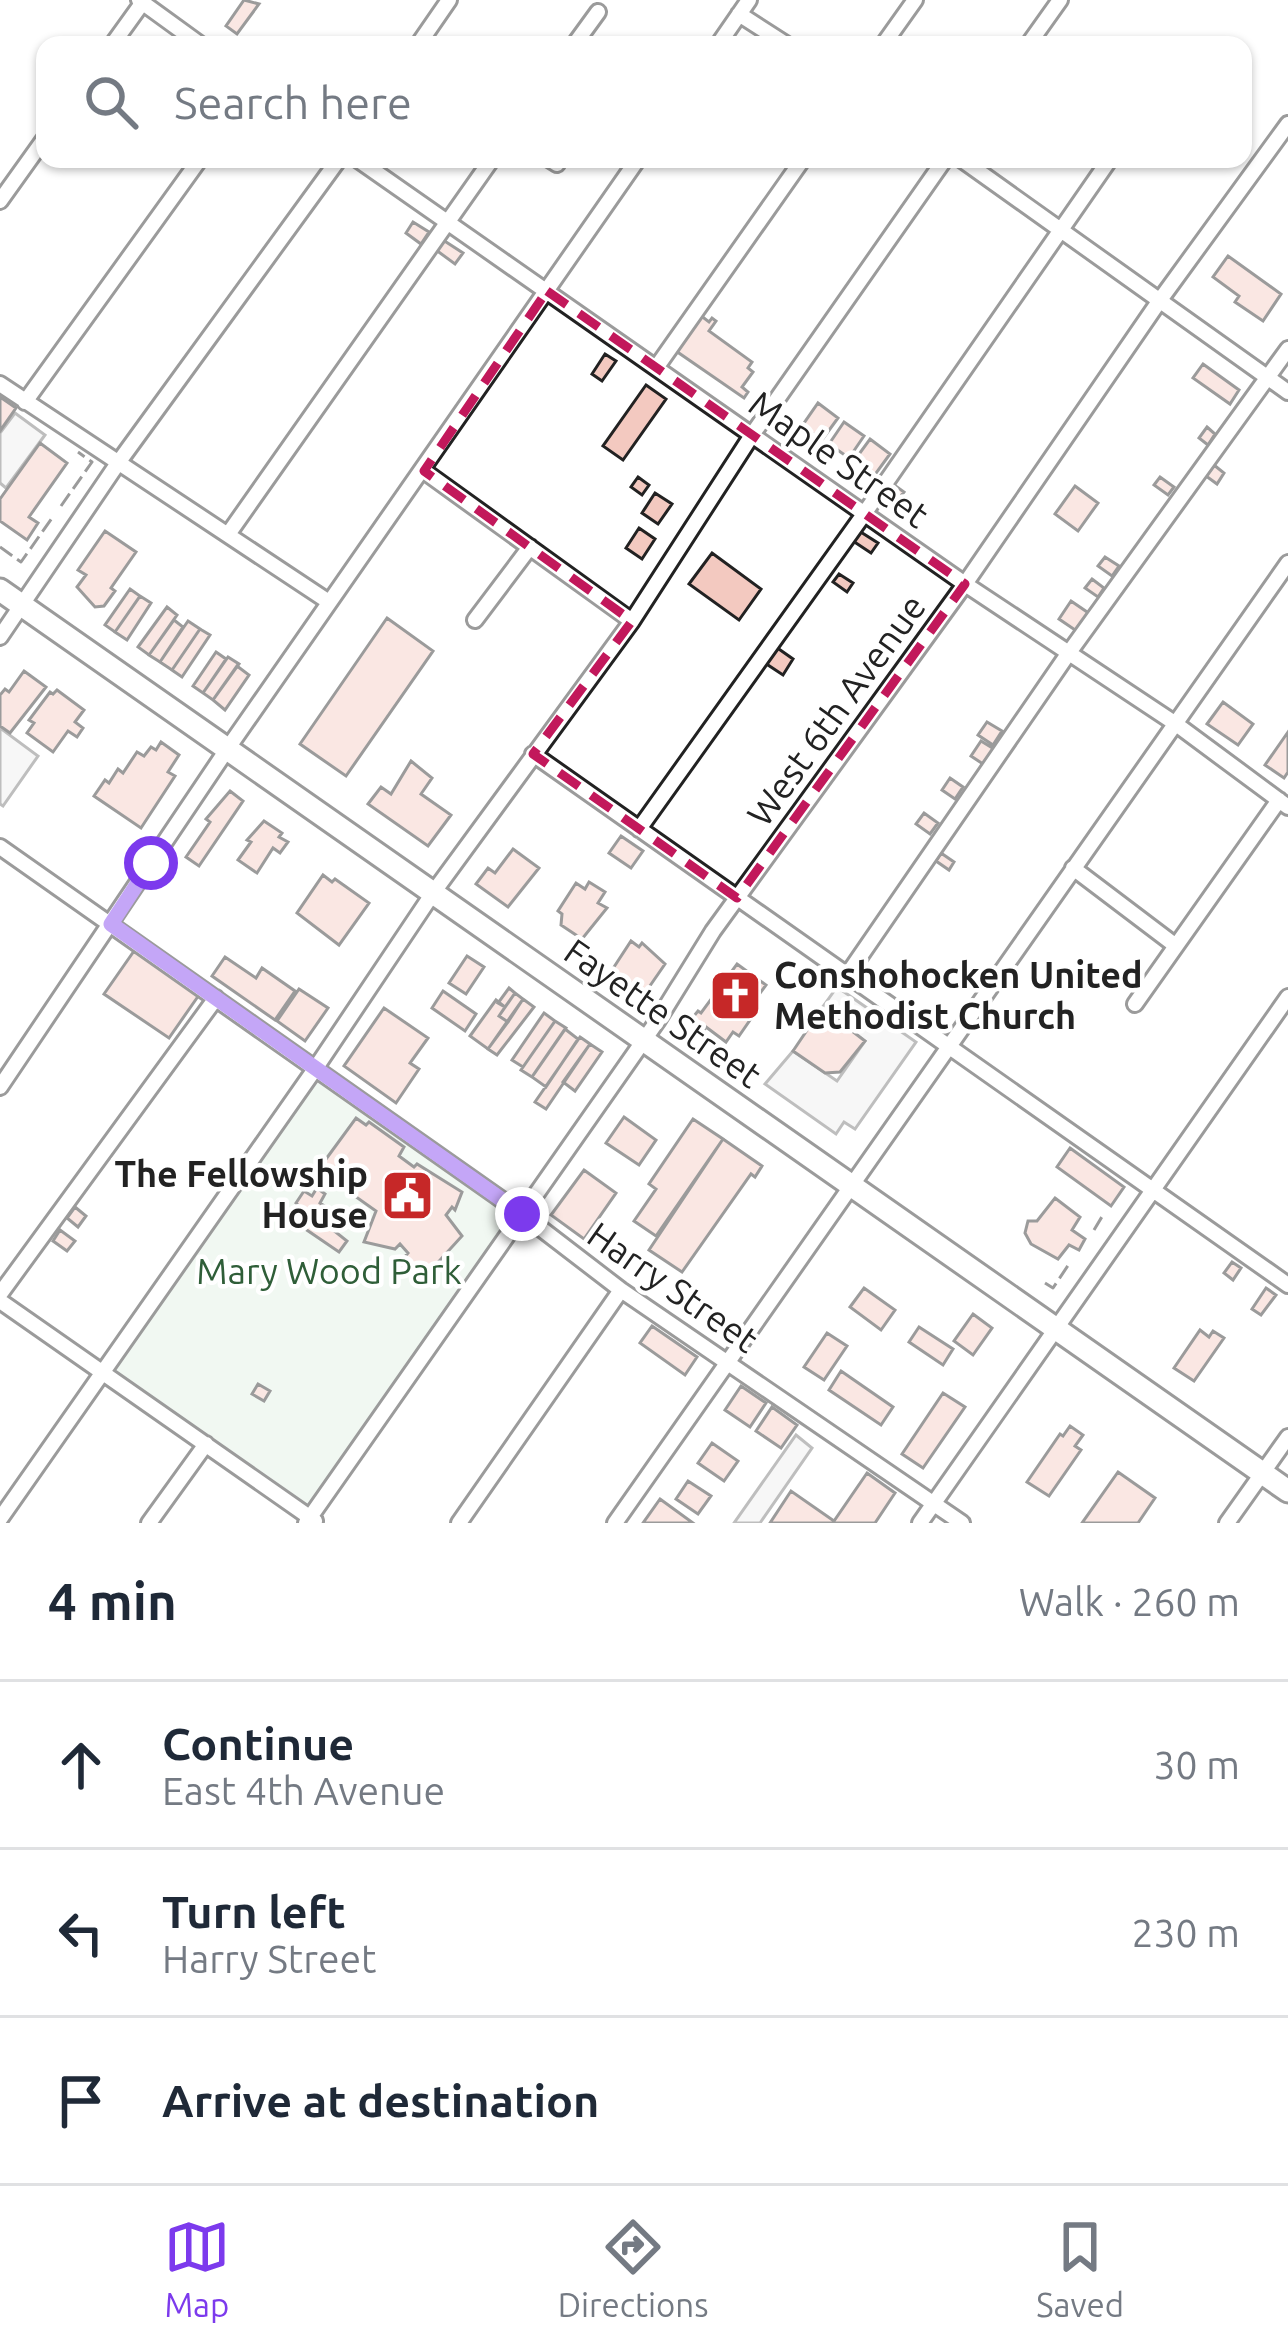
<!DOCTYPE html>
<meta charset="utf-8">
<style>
:root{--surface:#fff;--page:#f2f2f3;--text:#1f2937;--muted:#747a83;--line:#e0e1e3;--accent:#7c3aed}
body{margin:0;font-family:Ubuntu,sans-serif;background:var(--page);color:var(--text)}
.stop{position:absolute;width:36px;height:36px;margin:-27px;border:9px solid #7c3aed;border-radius:50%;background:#fff}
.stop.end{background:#7c3aed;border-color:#fff;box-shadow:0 3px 12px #0008}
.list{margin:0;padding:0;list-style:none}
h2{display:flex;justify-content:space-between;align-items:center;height:156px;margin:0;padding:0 48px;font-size:51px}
h2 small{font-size:39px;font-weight:400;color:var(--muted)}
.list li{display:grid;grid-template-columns:78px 1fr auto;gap:36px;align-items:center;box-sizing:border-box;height:168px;padding:0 48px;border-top:3px solid var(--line)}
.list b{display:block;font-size:45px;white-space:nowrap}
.list p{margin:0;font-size:39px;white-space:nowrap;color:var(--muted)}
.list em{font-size:39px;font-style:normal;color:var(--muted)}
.icon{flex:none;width:66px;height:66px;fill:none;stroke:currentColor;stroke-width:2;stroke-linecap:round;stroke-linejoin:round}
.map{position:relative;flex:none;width:1288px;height:1523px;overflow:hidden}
.search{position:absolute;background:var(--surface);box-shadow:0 3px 9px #0004;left:36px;right:36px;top:36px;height:132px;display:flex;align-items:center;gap:30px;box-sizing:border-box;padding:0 42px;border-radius:24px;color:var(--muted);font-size:45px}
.sheet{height:660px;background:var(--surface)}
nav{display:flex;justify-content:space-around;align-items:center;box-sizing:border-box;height:168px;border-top:3px solid var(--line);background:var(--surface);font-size:33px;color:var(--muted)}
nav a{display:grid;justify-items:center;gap:6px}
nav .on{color:var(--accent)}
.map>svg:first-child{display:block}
</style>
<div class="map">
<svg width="1288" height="1523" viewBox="0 0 1288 1523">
<rect width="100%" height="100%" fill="#fff"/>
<path fill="#e0efe3" stroke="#6f6f6f" stroke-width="3" d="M315 1069 522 1214 310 1517 104 1372Z"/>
<path fill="#ededed" stroke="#6f6f6f" stroke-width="3" d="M15 413 45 435 6 488 0 483V433Z
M0 728 38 756 3 806 0 804Z
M837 987 916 1042 855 1129 844 1122 836 1134 765 1084 793 1051 837 1081 865 1041 822 1008Z
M796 1435 812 1448 760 1523H734Z"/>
<path fill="#f3c9c0" stroke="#222" stroke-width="3" d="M244 0 259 4 237 34 226 26Z
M413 222 429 232 421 244 406 233Z
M443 240 463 253 455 264 436 250Z
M1228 256 1281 294 1263 321 1235 302 1239 296 1213 277Z
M700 315 709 322 712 318 716 321 709 331 752 362 748 368 753 372 742 387 748 392 744 398 676 351Z
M605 354 616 361 602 381 592 374Z
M1203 364 1239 390 1230 404 1193 378Z
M646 385 666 399 623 460 603 446Z
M0 397 16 408 0 431Z
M818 403 838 418 822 440 802 426Z
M844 422 864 436 849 458 829 444Z
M1207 427 1215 434 1208 445 1199 438Z
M870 439 890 454 874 476 854 461Z
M40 443 67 463 29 517 38 523 27 540 0 521V499Z
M1214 465 1224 473 1217 484 1206 476Z
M638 477 649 485 642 495 631 487Z
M1160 477 1174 487 1168 495 1154 485Z
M890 482 904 492 895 504 881 495Z
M1075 486 1098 503 1078 531 1055 514Z
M655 493 672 504 658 524 642 513Z
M639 528 655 539 642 559 626 548Z
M856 529 878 543 871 553 850 539Z
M105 531 136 552 111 588 115 591 104 606 95 607 77 587 86 575 78 570Z
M712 553 761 589 739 620 689 584Z
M1105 557 1119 566 1112 576 1098 566Z
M839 574 853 583 847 592 833 582Z
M1092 579 1104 588 1098 597 1085 588Z
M130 589 140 596 115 632 105 625Z
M140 596 151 603 127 640 115 632Z
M1071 601 1090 614 1078 632 1059 619Z
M167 607 177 615 149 655 138 647Z
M387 618 433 651 346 776 300 744Z
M174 620 183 627 160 662 149 655Z
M188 621 200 629 172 670 160 662Z
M200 629 210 635 182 677 172 670Z
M776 647 793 659 783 675 765 663Z
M216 652 226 659 203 693 193 686Z
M228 657 239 664 213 700 203 693Z
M237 666 249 675 225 710 213 700Z
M24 671 46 687 10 733 0 726V695L5 689 9 692Z
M57 690 84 710 75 722 83 728 77 737 68 731 53 752 27 733 34 723 29 720 50 692 53 694Z
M1223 702 1253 724 1238 745 1207 724Z
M987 722 1002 731 993 745 978 735Z
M1288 732V772L1284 778 1265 765Z
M981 741 994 749 983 764 971 756Z
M161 742 179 755 168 772 175 776 141 828 94 796 105 780 109 783 118 769 123 773 137 752 144 756 151 747 156 750Z
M411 761 432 778 421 794 451 815 428 846 368 804 381 787 391 794Z
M950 778 963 787 955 799 942 790Z
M230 791 243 801 199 866 186 857 210 822 206 819Z
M924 813 938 823 930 834 916 824Z
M264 821 282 833 279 837 288 842 280 853 273 848 257 873 238 860 251 842 247 840Z
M621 836 643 851 631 868 609 853Z
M513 849 539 868 508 907 476 884 488 868 495 873Z
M941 853 954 862 949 870 936 861Z
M323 875 332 882 335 879 369 903 339 945 297 913Z
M589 882 605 892 598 903 607 908 582 939 561 925 562 914 558 911 576 883 585 889Z
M631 941 639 947 642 943 665 964 645 993 612 970Z
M134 951 199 995 169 1038 104 994Z
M467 956 484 967 466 994 449 983Z
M225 957 256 978 262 968 295 991 275 1020 212 976Z
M737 964 766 985 749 1008 746 1017 750 1020 739 1036 733 1032 726 1042 706 1027 703 1032 689 1022 698 1011 701 1013Z
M509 988 515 993 505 1007 498 1003Z
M299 989 328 1008 305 1041 277 1021Z
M443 991 476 1014 465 1031 432 1008Z
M515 993 523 999 508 1022 499 1016Z
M523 999 534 1007 497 1055 488 1049Z
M496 1000 505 1007 499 1016 508 1022 488 1049 470 1036Z
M384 1008 428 1038 410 1063 419 1069 396 1103 344 1066Z
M822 1008 865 1041 840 1072 825 1073 793 1051Z
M544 1013 555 1021 523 1067 512 1060Z
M555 1021 566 1028 532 1077 521 1070Z
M565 1029 578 1039 546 1087 532 1077Z
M580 1037 590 1044 546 1109 535 1102Z
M590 1044 602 1052 575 1091 563 1082Z
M624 1117 656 1140 639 1165 606 1143Z
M356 1118 366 1125 369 1122 404 1147 399 1156 414 1167 417 1164 462 1192 455 1210 452 1207 446 1215 462 1236 431 1270 420 1266 414 1271 403 1259 408 1253 400 1244 395 1249 364 1242 376 1211 318 1170Z
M693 1119 723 1139 656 1236 634 1221 656 1189 649 1184Z
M723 1139 762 1166 755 1177 751 1174 682 1272 649 1250Z
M1070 1148 1124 1187 1111 1206 1057 1167Z
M584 1170 616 1193 584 1239 551 1215Z
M317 1188 325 1194 320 1203 336 1214 328 1226 347 1241 339 1252 301 1226 308 1216 296 1203 304 1191 312 1196Z
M1055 1198 1080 1217 1072 1230 1085 1239 1079 1250 1069 1245 1058 1259 1031 1244 1025 1233 1028 1221H1037Z
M75 1207 86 1216 78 1227 67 1218Z
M60 1230 75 1241 67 1251 53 1241Z
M1232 1262 1241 1268 1233 1280 1224 1273Z
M864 1288 895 1310 881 1330 850 1307Z
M1266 1288 1276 1295 1261 1315 1252 1309Z
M973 1314 992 1328 973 1355 954 1341Z
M652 1326 697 1357 685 1375 640 1343Z
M919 1327 953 1349 943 1365 909 1342Z
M1200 1330 1209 1337 1213 1331 1224 1338 1194 1381 1174 1368Z
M827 1333 847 1346 824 1380 804 1367Z
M841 1371 893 1407 881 1425 829 1390Z
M258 1384 270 1391 264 1401 252 1394Z
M741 1386 766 1403 750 1427 725 1410Z
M943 1393 965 1407 923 1468 902 1454Z
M772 1407 797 1425 781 1448 756 1431Z
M1070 1426 1083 1435 1075 1446 1081 1450 1049 1496 1027 1482 1060 1434 1063 1436Z
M712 1443 738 1461 724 1481 698 1463Z
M1118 1472 1155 1498 1138 1523H1082Z
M867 1473 895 1493 875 1523H770L791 1491 834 1521Z
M688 1481 711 1496 698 1514 676 1499Z
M660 1499 693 1523H643Z"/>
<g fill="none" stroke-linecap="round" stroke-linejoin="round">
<defs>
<path id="minor" d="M139 0 201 45
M739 14 787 45
M112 45 143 2
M418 45 449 0
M574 45 598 12
M718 45 749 0
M883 45 915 0
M1028 45 1060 0
M357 159 965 584 1176 724 1288 807
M549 159 557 164
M961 159 1288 392
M0 201 45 138
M656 368 803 159
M0 384 329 602
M25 402 200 159
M424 471 632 621
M229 533 492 159
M475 620 530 547
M0 637 118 463 339 159
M533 754 1288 1285
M639 829 864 514 1110 159
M0 847 522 1214 621 1290 962 1523
M1073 868 1176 946
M848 974 1068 654 1288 349
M1135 1004 1279 800
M0 1087 228 748 638 159
M0 1294 216 998
M0 1301 315 1521
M0 1519 315 1069 433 893 632 621 752 435 945 159
M149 1523 206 1444
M306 1523 658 1020 713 931 965 584 1160 300 1288 124
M459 1523 621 1290
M615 1523 1288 563
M920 1523 1288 997
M1227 1523 1288 1437"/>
<path id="primary" d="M0 590 1288 1491"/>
</defs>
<use href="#minor" stroke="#222" stroke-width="20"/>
<use href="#primary" stroke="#222" stroke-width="27"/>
<use href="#minor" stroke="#fff" stroke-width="14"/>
<use href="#primary" stroke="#fff" stroke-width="21"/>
<path stroke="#222" stroke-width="3" stroke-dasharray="15 6" stroke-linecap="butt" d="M61 506 92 462 78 452
M0 547 21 562 52 518
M1094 1230 1103 1215
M1045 1283 1053 1288 1069 1264"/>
</g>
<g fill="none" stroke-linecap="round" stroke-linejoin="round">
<path stroke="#7c3aed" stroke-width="15" d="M151 863 111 924 522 1214"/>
</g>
<path d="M0 0H1288V1523H0ZM547 291 965 584 737 898 533 754 632 621 424 471Z" fill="#fff" fill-opacity=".55" fill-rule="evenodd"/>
<path fill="none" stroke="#c2185b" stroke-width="9" stroke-dasharray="24 15" stroke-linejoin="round" d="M547 291 965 584 737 898 533 754 632 621 424 471Z"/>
<defs>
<symbol id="church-square" viewBox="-11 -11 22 22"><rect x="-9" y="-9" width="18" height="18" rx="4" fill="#c62828" stroke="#fff"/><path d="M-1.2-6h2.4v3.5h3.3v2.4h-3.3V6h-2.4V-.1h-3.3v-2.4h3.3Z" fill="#fff"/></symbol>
<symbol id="civic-square" viewBox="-11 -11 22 22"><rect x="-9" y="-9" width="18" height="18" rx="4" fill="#c62828" stroke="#fff"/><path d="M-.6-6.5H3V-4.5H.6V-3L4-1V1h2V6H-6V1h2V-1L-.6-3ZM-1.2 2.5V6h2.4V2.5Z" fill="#fff"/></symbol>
</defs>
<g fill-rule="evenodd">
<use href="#church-square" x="706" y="966" width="59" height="59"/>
<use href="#civic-square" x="378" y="1166" width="59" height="59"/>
</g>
<g text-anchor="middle" stroke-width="9" stroke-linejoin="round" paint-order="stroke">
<g font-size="36" fill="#222" stroke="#fff">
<text transform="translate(839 459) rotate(35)" y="13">Maple Street</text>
<text transform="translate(836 710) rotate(-54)" y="13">West 6th Avenue</text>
<text transform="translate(663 1013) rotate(35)" y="13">Fayette Street</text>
<text transform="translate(673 1287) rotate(35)" y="13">Harry Street</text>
</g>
<g font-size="36" font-weight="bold" fill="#222" stroke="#fff" text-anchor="start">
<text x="774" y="988">Conshohocken United<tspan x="774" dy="41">Methodist Church</tspan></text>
<text x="368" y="1187" text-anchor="end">The Fellowship<tspan x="368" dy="41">House</tspan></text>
</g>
<g font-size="36" fill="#2f5e38" stroke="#fff">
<text x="329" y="1284">Mary Wood Park</text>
</g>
</g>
</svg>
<div class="stop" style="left:151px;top:863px"></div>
<div class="stop end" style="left:522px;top:1214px"></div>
<div class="search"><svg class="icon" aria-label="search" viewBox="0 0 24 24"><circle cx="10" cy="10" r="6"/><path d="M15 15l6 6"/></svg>Search here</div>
</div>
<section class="sheet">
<h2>4 min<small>Walk · 260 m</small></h2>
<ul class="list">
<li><svg class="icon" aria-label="ahead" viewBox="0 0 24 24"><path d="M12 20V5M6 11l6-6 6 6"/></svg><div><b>Continue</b><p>East 4th Avenue</p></div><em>30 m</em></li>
<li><svg class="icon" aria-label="left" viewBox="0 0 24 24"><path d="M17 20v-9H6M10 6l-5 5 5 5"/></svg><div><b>Turn left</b><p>Harry Street</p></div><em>230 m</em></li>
<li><svg class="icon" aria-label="arrive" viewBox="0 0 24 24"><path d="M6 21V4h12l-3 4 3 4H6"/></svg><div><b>Arrive at destination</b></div></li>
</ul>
</section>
<nav>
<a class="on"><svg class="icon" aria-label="map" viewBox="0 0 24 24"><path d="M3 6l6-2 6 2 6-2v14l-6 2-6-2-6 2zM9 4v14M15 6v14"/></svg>Map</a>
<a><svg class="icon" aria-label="directions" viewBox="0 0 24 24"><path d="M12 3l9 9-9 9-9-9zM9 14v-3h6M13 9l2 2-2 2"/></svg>Directions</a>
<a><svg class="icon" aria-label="saved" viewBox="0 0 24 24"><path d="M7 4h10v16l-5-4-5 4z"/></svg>Saved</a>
</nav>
